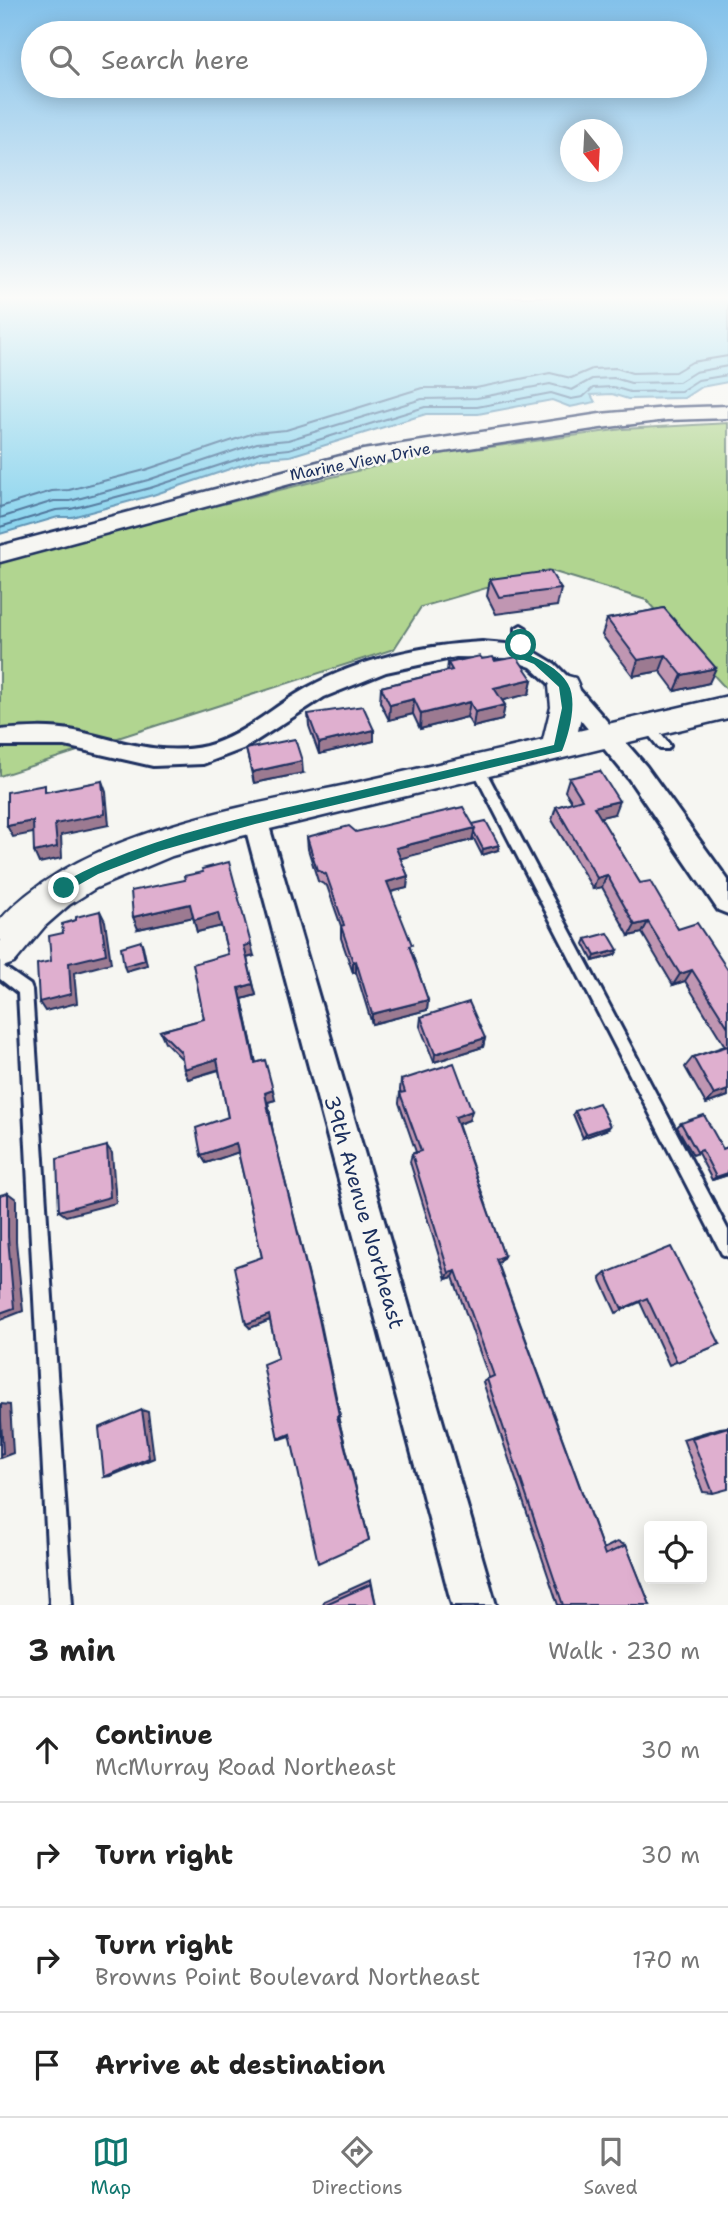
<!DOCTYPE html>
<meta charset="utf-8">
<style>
:root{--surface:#fff;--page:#f2f2f2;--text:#222;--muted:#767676;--line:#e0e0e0;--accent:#0f766e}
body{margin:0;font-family:"Shantell Sans",sans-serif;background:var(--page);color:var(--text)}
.controls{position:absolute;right:21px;bottom:21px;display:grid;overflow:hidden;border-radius:7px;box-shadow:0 4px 18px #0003}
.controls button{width:63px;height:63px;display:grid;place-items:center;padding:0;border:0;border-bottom:2px solid var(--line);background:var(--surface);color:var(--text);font:35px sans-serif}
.compass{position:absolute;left:560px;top:119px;width:63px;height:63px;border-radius:50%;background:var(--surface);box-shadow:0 4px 18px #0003;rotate:162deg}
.stop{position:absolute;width:21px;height:21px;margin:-16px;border:5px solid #0f766e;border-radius:50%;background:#fff}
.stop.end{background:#0f766e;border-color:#fff;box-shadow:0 2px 7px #0008}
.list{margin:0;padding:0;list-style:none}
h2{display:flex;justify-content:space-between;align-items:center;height:91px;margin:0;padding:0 28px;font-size:30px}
h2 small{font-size:23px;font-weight:400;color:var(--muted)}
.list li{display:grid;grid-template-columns:46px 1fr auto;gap:21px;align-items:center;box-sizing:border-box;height:105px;padding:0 28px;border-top:2px solid var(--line)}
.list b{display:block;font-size:26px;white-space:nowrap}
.list p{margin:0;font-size:23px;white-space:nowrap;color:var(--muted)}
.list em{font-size:23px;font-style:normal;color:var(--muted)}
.icon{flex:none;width:38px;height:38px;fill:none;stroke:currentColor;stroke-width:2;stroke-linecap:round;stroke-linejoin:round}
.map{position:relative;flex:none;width:728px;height:1605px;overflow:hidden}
.search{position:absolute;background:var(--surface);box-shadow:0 4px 18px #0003;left:21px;right:21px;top:21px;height:77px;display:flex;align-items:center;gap:18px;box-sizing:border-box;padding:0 24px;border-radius:38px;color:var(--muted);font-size:26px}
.sheet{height:511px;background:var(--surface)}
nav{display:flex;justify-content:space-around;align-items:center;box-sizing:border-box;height:98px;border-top:2px solid var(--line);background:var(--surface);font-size:19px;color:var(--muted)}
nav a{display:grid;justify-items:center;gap:4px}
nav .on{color:var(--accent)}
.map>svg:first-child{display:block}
</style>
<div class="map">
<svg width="728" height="1605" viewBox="0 0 728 1605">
<rect width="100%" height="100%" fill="#f6f6f2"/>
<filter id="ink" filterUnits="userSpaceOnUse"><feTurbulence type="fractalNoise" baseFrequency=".0143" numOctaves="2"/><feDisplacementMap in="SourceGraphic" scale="14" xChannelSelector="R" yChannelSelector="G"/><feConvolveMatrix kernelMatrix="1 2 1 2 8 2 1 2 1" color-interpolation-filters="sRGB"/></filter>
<g filter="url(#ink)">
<path fill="#b1d590" stroke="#668277" stroke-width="2" d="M728 423V691L646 600 548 570 421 607 394 649 0 776V559L409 458 623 429Z"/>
<path fill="#8dd5ee" stroke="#5f93b4" stroke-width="2" d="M0 297H728V382L701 387 684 398 628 399 612 394 591 395 595 402 570 407 552 400 478 414H426L290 456 262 458 153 495 72 517H58L0 534Z"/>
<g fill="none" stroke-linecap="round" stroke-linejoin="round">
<path stroke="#497198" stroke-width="2" d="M0 507 52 491 69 490 145 470 254 433 286 430 422 388H476L550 373 571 378 592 369 616 368 632 373 675 372 692 362 728 356
M0 518 54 501H70L148 480 257 443 288 440 422 399 477 398 550 384 572 390 592 379 614 378 631 383 679 382 695 372 728 366
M0 527 56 510 71 509 150 488 260 452 289 449 425 407H477L551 393 571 399 583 397 593 388 613 387 630 392 681 391 698 380 728 375"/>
<defs>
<path id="lane" d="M521 625 526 628V645L521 656 517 657 512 654 516 645V628Z
M648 722 652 723 668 743 670 746 668 749H660L644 729 642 726 644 723Z
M478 764 484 768 728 1230V1257L722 1254 472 768Z
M0 964 30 985 32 990 72 1605H50L18 993 0 979Z"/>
<path id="street" d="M482 642 506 644 535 652 555 664 571 680 646 766 728 880V914L718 910 629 779 556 690 531 667 506 658 456 657 386 672 324 697 245 748 203 764 153 766 65 746H0V730C25 728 50 726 75 731 118 740 160 757 206 746 243 736 274 706 307 688 359 659 423 645 482 642Z
M255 809 264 812 267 819 496 1605H452L243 819 246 812Z"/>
<path id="secondary" d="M728 406V418L667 420 600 428 364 464 0 562V546L363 450 600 414 667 408Z
M564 675 575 678C585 696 582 713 578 731L728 696V718L237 837 172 856 96 888 69 905 45 926 14 963 0 968V920C78 833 237 808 346 785 412 770 478 755 543 740L551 707 549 686 553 678Z"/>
</defs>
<use href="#lane" stroke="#1b2f5e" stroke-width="6"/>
<use href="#street" stroke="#1b2f5e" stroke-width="6"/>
<use href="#secondary" stroke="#1b2f5e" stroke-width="5"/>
<use href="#lane" fill="#f6f6f2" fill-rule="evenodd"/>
<use href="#street" fill="#f6f6f2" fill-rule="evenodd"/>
<use href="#secondary" fill="#f6f6f2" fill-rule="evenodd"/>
</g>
<path fill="#c096b2" stroke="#1b2f5e" stroke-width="2" d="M490 579 561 589 557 606 496 614 487 596Z
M664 608 709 683 675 691 660 671 633 676 602 635 607 619Z
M482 659 495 661 532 679 529 694 502 700 505 705 502 720 473 727 467 717 420 729 413 714 389 720 380 702 381 687 447 671 448 663Z
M308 714 374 730V741L319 754 309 726Z
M246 749 303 773 254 783Z
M569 778 614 814 600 817 640 883 678 929 728 970V1096L706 1104 685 1067 693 1057 725 1046 685 981 673 985 642 933 629 936 602 887 593 889 552 820 556 807 572 802 565 791Z
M473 824 498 850 482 855 473 837 472 840 400 858 408 876 407 888 391 892 428 1000 427 1010 372 1024 356 972 353 973 341 938V926L327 886 318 881 308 849 307 837 356 832Z
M185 880 254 956 247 958 256 995 242 999 256 1063 275 1100 268 1102 273 1133 340 1416 338 1417 369 1540 290 1436 281 1439H278V1358L270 1320 250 1328 262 1257 238 1152 206 1163 201 1155 228 1117 219 1070 188 1079 184 1069 182 1059 165 1042 160 1031 204 1019 228 954 221 926 197 932 193 917 138 929Z
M586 939 618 950 615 955 593 961 584 944Z
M421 1017 485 1038 483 1047 434 1062 420 1026Z
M401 1080 469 1120 458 1124 504 1256 500 1262 498 1263 603 1549 617 1542 626 1545 650 1605H558L483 1382 489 1378 453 1277 446 1279 410 1162 412 1154 416 1152 399 1103 400 1093H401L400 1090Z
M575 1111 608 1129 583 1138 573 1114Z
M681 1123 723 1149 728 1147V1175L712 1180 698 1153 693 1155 677 1127Z
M606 1273 720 1344 669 1365 640 1302 616 1313 600 1278Z
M728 1427 713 1493 703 1492 683 1439 720 1428Z
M371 1580 376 1605H323L324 1601Z"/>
<path fill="#9c7a91" stroke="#1b2f5e" stroke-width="2" d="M666 655 660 671 633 676 638 660Z
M716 668 709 683 675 691 682 675Z
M532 679 529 694 492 703 494 688Z
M414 699 413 714 389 720 390 705Z
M470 702 467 717 420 729 421 714Z
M505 705 502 720 473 727 475 712Z
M374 730V741L319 754V743Z
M302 761 303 773 254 783 252 772Z
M102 781 106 792 109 825 61 835 62 858 39 863 34 852 55 824Z
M619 801 614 814 589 820 594 807Z
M33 821 38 832 13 837 7 826Z
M475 828 472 840 395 860 396 848Z
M499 845 498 850 482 855 483 849Z
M607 875 602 887 593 889 597 878Z
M408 876 407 888 386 893 387 882Z
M190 904 194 917 138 929 133 917Z
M100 911 105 921 111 963 74 973 77 1003 45 1011 39 1002 69 963Z
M218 913 222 926 197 932 194 920Z
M648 922 642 933 629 936 635 925Z
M141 941 143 946 147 965 126 971 124 966Z
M251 944 254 956 246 958 244 946Z
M618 950 615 955 593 961 595 956Z
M356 961V972L353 973V962Z
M692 970 685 981 673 985 680 974Z
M253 984 256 995 242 999 258 1073 239 988Z
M428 1000 427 1010 372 1024V1014Z
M485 1038 483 1047 434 1062 435 1054Z
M217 1059 220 1069 188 1079 184 1069Z
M273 1090 275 1100 268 1102 273 1133 321 1324 340 1416 338 1417 369 1540 337 1416 271 1124 265 1093Z
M728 1090V1096L706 1104 714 1095Z
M472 1111 469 1120 453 1126 455 1117Z
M610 1126 608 1129 583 1138 586 1134Z
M236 1143 239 1152 206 1163 201 1155Z
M107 1146 112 1153 116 1203 66 1216 59 1211Z
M728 1173V1175L712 1180 716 1177Z
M8 1193 16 1199V1242L23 1311 0 1320 8 1237Z
M504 1256 500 1262 492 1265 496 1259Z
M456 1271 453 1277 446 1279 449 1273Z
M269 1315 272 1319 250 1328 246 1324Z
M1 1404 10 1405 13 1453 0 1458Z
M142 1410 148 1412 154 1458 111 1476 104 1477Z"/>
<path fill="#dfafcf" stroke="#1b2f5e" stroke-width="2" d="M550 571 561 589 499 597 490 579Z
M664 608 716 668 682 675 666 655 638 660 607 619Z
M480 656 482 659 493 657 495 661 517 657 532 679 494 688 505 705 475 712 470 702 421 714 414 699 390 705 381 687 452 670 448 663Z
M363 706 374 730 319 743 308 714Z
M295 739 302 761 252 772 246 749Z
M600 771 619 801 594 807 640 883 650 881 678 929 697 923 728 970V1027L692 970 680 974 648 922 635 925 607 875 597 878 556 807 582 799 569 778Z
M102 781 105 814 55 824 57 847 34 852 33 821 7 826V792L45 785V792Z
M463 807 475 828 396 848 408 876 387 882 412 945 409 946 428 1000 372 1014 356 961 353 962 341 926 344 925 326 874 317 870 307 837 349 826 356 832Z
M486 821 499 845 483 849 474 832 475 828 473 824Z
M229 862 251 944 244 946 253 984 239 988 255 1063 265 1060 273 1090 265 1093 271 1124 319 1319 339 1415 337 1416 369 1540 318 1563 290 1434 278 1439 263 1364 278 1358 269 1315 246 1324 234 1267 262 1257 236 1143 201 1155 196 1128 228 1117 217 1059 184 1069 181 1052 160 1031 204 1019 193 964 228 954 218 913 194 920 190 904 133 917 131 891 185 880 184 876 203 872 202 869Z
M100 911 106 954 69 963 71 994 39 1002 37 964 51 961 49 936 63 933 62 924 76 920V917Z
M608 933 618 950 595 956 586 939Z
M141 941 145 960 124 966 121 947Z
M469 1002 485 1038 435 1054 421 1017Z
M728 1046V1090L714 1095 693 1057Z
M454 1063 472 1111 455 1117 504 1256 496 1259 605 1555 626 1545 650 1605H563L487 1379 494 1376 456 1271 449 1273 412 1154 421 1151 400 1093 405 1092 401 1080Z
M599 1103 610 1126 586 1134 575 1111Z
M704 1115 723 1149 728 1147V1173L716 1177 702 1150 697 1152 681 1123Z
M107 1146 110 1197 59 1211 57 1159Z
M8 1193V1237L14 1308 0 1313V1195Z
M671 1247 720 1344 677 1362 647 1298 622 1309 606 1273Z
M0 1404 3 1453 0 1454Z
M142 1410 149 1458 104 1477 99 1428Z
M728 1427V1489L713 1493 692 1438Z
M371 1584 376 1605H324Z"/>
</g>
<linearGradient id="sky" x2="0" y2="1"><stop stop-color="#83c1ea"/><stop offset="0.57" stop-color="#fbfbf9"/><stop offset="1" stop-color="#fbfbf9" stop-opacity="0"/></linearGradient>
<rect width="728" height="522" fill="url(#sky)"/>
<path fill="#0f766e" d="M517 643H524L522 652C538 658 560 669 568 684 578 701 569 734 562 751L255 824 159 851 98 874 68 891H60V884C137 841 225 822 311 802 392 783 473 764 554 745L562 708 559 687 534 664 514 656Z"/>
<g text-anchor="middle" stroke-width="5" stroke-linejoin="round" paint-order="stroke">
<g font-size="16" fill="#1b2f5e" stroke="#f6f6f2">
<text transform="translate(360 461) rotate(-11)" y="6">Marine View Drive</text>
</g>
<g font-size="21" fill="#1b2f5e" stroke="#f6f6f2">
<text transform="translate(364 1212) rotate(74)" y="7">39th Avenue Northeast</text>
</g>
</g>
</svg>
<div class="controls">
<button><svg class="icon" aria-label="locate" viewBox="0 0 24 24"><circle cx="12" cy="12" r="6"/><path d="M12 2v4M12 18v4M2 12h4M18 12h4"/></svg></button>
</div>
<svg class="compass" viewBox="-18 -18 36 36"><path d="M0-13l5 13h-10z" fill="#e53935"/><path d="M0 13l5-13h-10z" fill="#767676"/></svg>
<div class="stop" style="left:521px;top:645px"></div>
<div class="stop end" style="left:64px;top:888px"></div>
<div class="search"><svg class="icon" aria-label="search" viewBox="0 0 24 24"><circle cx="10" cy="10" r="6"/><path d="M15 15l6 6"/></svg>Search here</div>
</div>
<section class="sheet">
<h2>3 min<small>Walk · 230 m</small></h2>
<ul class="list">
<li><svg class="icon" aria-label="ahead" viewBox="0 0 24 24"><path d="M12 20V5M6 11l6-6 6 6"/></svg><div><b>Continue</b><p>McMurray Road Northeast</p></div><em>30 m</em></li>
<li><svg class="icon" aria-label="right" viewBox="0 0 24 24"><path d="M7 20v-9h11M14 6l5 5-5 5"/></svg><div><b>Turn right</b></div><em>30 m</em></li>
<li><svg class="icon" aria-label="right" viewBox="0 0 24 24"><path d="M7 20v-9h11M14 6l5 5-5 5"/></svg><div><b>Turn right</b><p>Browns Point Boulevard Northeast</p></div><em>170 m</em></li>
<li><svg class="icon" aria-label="arrive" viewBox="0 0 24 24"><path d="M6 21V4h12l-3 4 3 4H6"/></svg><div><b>Arrive at destination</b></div></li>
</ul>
</section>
<nav>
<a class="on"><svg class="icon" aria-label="map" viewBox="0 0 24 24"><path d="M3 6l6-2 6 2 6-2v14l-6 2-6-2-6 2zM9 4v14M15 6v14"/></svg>Map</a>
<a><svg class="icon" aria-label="directions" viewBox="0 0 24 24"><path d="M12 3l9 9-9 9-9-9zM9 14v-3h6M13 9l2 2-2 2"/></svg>Directions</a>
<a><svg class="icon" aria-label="saved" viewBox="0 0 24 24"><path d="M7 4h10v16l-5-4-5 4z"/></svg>Saved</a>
</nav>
